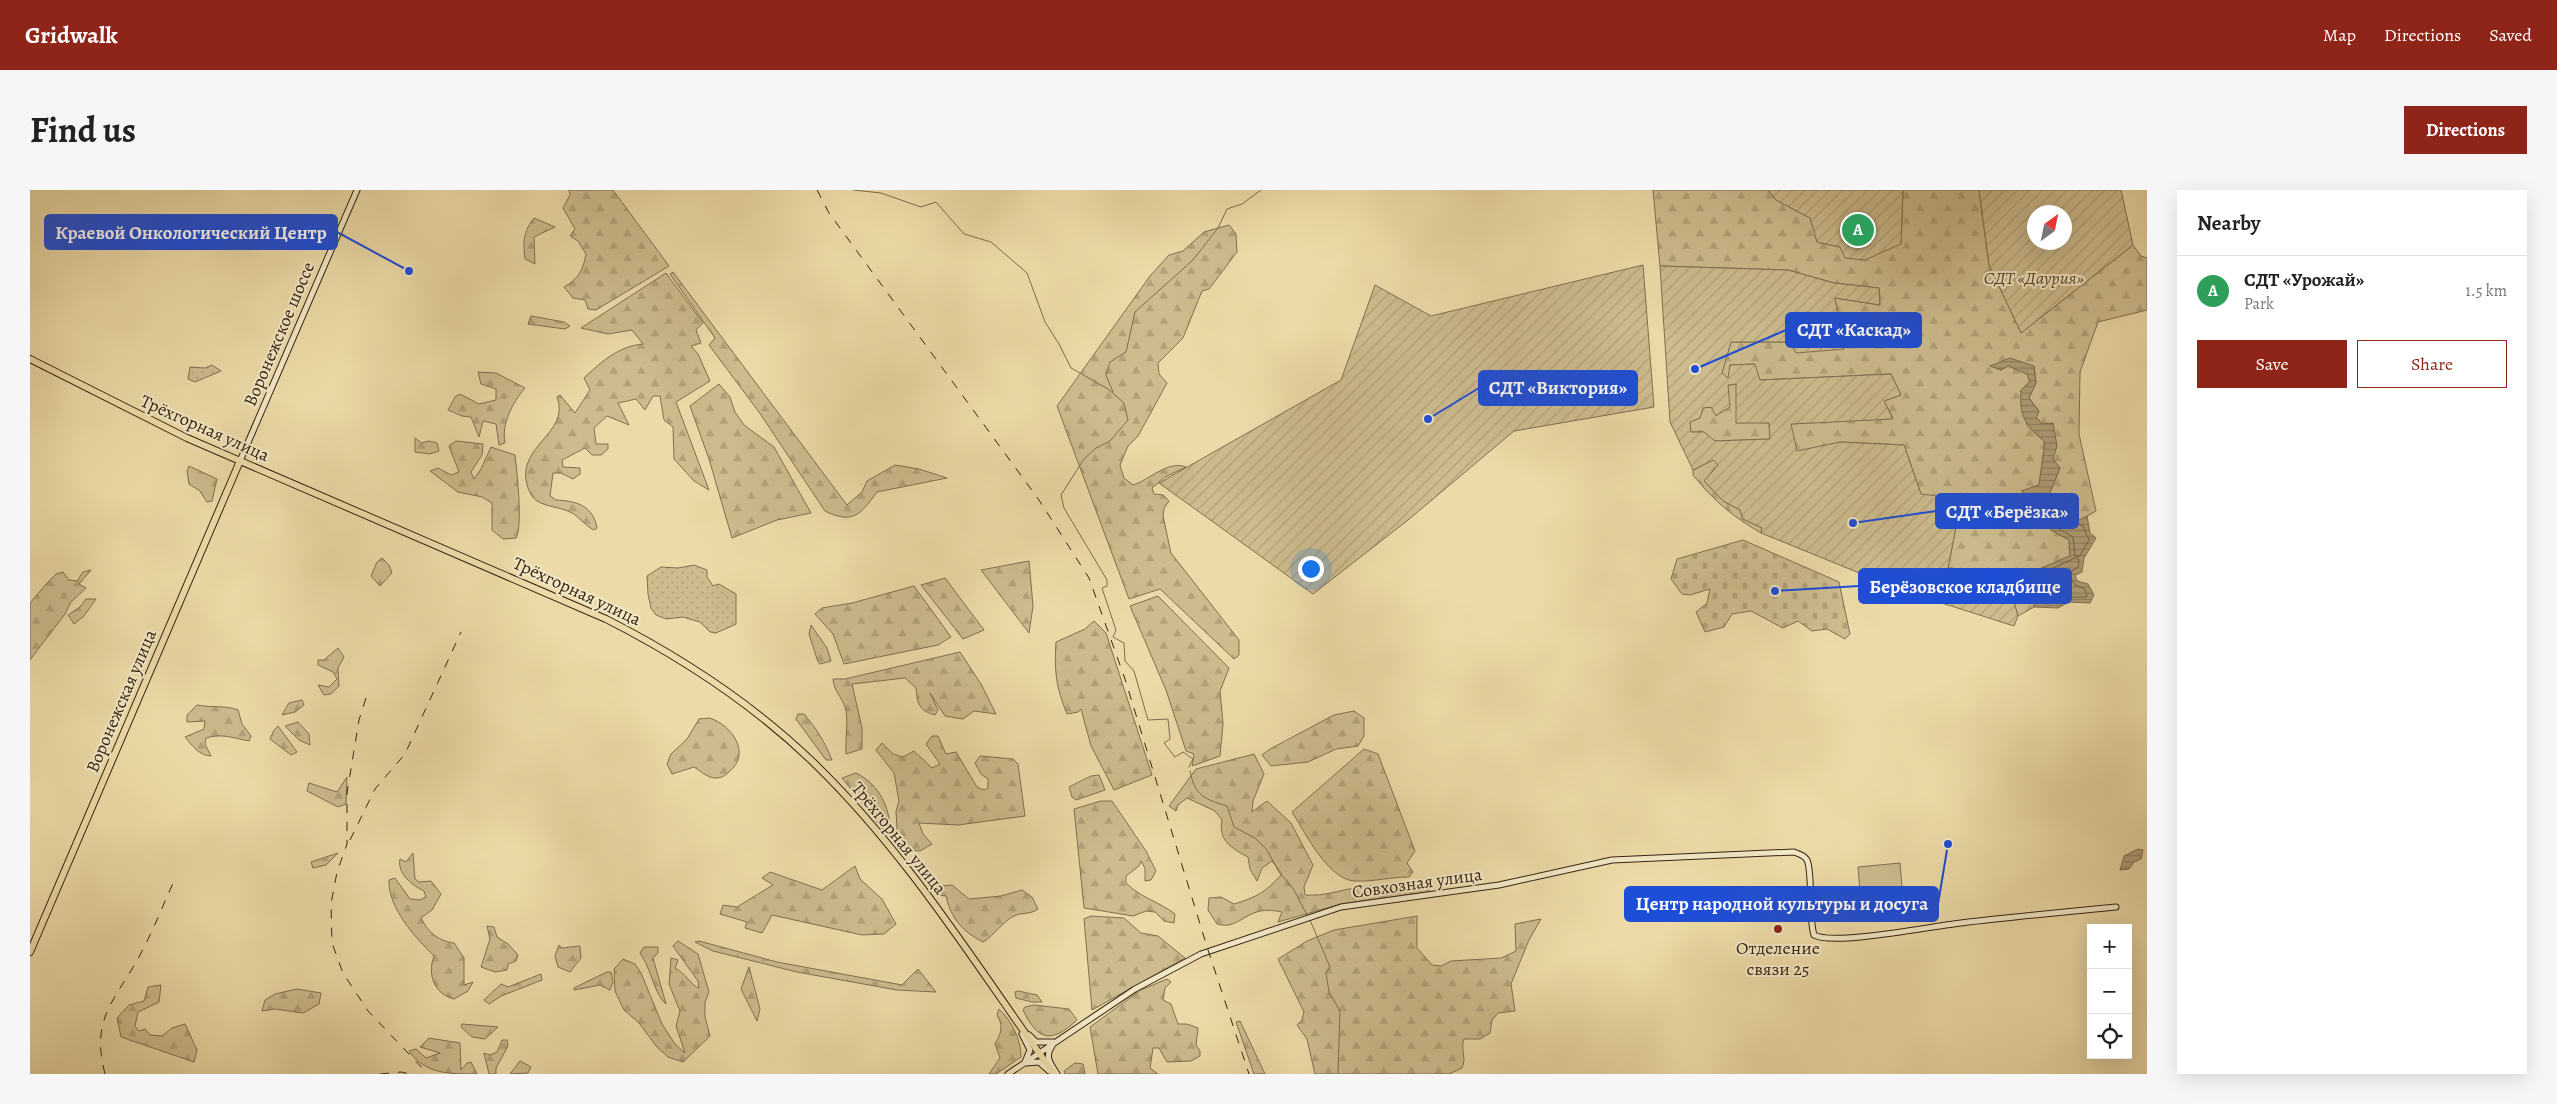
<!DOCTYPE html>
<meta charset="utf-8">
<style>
:root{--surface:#fff;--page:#f6f6f6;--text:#222;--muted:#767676;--line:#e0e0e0;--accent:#8f2418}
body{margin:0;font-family:Alegreya,serif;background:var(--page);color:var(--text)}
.controls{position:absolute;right:15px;bottom:15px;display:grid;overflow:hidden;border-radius:0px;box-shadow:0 5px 20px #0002}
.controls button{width:45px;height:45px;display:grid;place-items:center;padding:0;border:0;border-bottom:1px solid var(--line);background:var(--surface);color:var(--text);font:25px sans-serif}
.compass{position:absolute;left:1997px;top:15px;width:45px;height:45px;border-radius:50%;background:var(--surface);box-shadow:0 5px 20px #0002;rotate:33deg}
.you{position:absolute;left:1280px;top:378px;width:18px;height:18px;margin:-12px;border:4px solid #fff;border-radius:50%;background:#1a73e8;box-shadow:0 0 0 8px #1a73e833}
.badge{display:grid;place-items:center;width:32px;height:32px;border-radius:50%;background:var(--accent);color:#fff;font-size:16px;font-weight:700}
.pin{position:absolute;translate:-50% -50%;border:2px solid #fff;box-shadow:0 1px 5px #0006}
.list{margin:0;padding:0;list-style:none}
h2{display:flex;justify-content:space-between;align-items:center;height:65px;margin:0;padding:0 20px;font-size:21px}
h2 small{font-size:16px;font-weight:400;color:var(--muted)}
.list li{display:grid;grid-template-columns:32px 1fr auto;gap:15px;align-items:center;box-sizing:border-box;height:70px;padding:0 20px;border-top:1px solid var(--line)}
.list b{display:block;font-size:19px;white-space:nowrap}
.list p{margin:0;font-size:16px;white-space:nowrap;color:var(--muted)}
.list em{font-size:16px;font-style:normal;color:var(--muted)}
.actions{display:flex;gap:10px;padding:15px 20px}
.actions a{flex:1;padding:11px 0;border:1px solid var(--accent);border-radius:0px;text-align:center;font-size:18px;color:var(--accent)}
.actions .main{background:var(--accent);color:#fff}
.icon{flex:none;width:28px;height:28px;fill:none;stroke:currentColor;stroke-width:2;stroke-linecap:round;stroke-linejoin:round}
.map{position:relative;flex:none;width:2117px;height:884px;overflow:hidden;border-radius:0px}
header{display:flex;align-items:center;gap:30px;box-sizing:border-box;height:70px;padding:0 25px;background:var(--accent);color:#fff}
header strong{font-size:24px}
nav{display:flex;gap:28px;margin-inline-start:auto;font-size:18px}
.intro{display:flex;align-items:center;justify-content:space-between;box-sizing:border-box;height:120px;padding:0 30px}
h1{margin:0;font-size:35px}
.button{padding:12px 22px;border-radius:0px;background:var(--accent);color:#fff;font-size:18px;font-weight:700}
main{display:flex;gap:30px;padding:0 30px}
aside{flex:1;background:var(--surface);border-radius:0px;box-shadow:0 5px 20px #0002}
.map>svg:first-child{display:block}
</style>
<header>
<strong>Gridwalk</strong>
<nav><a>Map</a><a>Directions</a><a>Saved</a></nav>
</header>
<div class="intro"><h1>Find us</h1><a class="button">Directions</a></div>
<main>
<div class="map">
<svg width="2117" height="884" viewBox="0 0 2117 884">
<defs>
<pattern id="forest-firs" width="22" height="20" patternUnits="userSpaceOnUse" patternTransform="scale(1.25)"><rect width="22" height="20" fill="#cdbc8e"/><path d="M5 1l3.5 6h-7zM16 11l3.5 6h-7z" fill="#b1a179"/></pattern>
<pattern id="cemetery-stones" width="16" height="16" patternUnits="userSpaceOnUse" patternTransform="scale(1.25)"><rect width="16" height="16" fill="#cdbc8e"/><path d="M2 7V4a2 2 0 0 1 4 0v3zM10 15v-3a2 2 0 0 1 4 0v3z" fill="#b1a179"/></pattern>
<pattern id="park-dots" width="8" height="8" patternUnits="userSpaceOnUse" patternTransform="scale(1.25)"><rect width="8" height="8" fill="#cdbc8e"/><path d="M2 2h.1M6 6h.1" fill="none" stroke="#b1a179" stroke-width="1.8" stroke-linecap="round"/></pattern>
<pattern id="garden-furrows" width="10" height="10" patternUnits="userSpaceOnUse" patternTransform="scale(1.25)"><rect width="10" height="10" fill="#cdbc8e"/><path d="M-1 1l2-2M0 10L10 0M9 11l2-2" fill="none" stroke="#b1a179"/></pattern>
<pattern id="water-rules" width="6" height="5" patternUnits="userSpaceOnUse" patternTransform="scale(1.25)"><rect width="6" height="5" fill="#ae9d75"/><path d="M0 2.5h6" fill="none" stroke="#8e805f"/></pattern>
</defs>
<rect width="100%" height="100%" fill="#ecdba8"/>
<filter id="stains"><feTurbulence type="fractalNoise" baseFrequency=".004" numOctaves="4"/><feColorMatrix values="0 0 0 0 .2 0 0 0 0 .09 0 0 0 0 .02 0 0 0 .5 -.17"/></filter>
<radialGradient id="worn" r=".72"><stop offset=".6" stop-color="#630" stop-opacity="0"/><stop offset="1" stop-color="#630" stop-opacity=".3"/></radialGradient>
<path fill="#cdbc8e" stroke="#817050" d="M1870 673 1872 697 1830 701 1828 677Z"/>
<path fill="url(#forest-firs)" stroke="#817050" d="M539 0H583L639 76 566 120 558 119 555 110 543 108 534 97C548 89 553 81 556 64L548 51 540 46 545 39 533 18 540 5Z
M1623 0H1738L1746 10 1780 28 1788 52 1810 57 1871 54 1873 0H1949L1959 75 1991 143 2103 55 2111 66 2117 68V120L2068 132 2050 182 2049 244 2066 321 2050 330 2023 318 2019 305 2030 278 2023 269V233L2012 234 2006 227 2009 221 1999 208 2006 193 2004 176H1961L1971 180 1978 176 1997 183 2000 192 1991 200 1997 236 2015 252 2009 295 1992 301 2008 312 2021 340 2039 350 2040 366 2000 383 2004 417 1988 426 1975 382 1918 378 1926 337 1891 304 1874 255 1810 252 1767 262 1760 234 1863 228 1854 211 1871 205 1861 184 1729 190 1724 174 1700 175 1699 188H1696L1692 183 1701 152H1759L1814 159 1805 108 1850 115 1849 98 1804 93 1758 80 1630 76Z
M504 28 525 37 504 47 505 74 495 69C493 52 493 42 504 28Z
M1199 35 1206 44 1207 62 1179 99 1172 101 1153 148 1128 173 1129 184 1137 193 1108 246 1098 256 1090 275 1094 288 1103 295C1119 290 1138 270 1156 277L1135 287 1122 298 1124 304 1133 305 1139 311 1134 318 1133 326 1141 363 1209 450V465L1204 469 1130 399 1099 409 1027 216 1120 86 1139 65 1153 61 1174 42Z
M643 82 817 315 832 302 837 291 865 275 889 279 917 288 847 302C831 324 823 335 795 321L729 222 679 155 685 148 640 84Z
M636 83 673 133 666 140 671 153 661 156 668 164 680 191 646 212 679 300 664 291 644 269 643 237 634 230 630 206H623L615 220 606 209 588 213 599 235 577 226 564 238 566 254H578V259L571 265H562L555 258 532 270 533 277 550 278V284L543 289 531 283H523L520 306 526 310C546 311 563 315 567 338L564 340C555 336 549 326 540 322 530 317 517 317 507 311 502 308 499 301 497 295 486 256 541 243 527 207L530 205 545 223 560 200 554 188C571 172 589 156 613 154L602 140 578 144 551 138Z
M501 126 534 132 540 136 535 139 498 134Z
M448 182 466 183 495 198C483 212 471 234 475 253L469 255 466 234 453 231 449 247 441 227 432 226 418 220 425 207 430 204 449 214 466 210V199L451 194Z
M689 194 700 207 705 222 714 235 744 257 781 323 747 330 702 348 679 269 660 216Z
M1707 194 1739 233 1740 249 1684 251 1674 242H1660V232L1670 228 1673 218 1681 217 1698 195Z
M385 248 392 253 399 251 407 253 409 261 400 264 385 262Z
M426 251 453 254 452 265 441 282 444 289 451 279 461 257 485 265C487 282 493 335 486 348L473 349 462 340V313L452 307 428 302 400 281 408 278 421 285 429 282 419 256Z
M1683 270 1688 275 1675 291 1693 311 1710 320 1713 329 1732 338 1731 343C1702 326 1684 311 1663 285V280Z
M159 276 187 289 182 311 177 312 170 301 159 294 157 281Z
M352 368 359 375 362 383 350 396 341 386 347 372Z
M999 371 1003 416 999 443 951 380Z
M61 380 49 394 56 398 41 412 35 424 0 470V413L17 393 26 384 33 382 39 390 47 391 53 382Z
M915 388 954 440 933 449 891 395Z
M884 396 921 447 908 455 814 474 803 444 785 424 792 418 822 413Z
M1128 406 1199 478 1190 501 1193 534 1190 566 1162 576 1164 564 1156 561 1136 500 1100 416Z
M56 409H66L54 426 44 434 38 425 50 417Z
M1064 431 1076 443 1122 585 1084 600 1061 556 1051 519 1048 522 1037 524C1026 497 1024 481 1026 452L1055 439Z
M781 435 797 458 801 471 790 474 788 472 779 444Z
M308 458 314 467 308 478 309 496 301 504 294 505 288 495 299 497 307 489 303 482 288 475V470H294Z
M930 462 951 494 966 524 944 521 933 529 915 526 900 503 908 520 905 525C889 521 887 513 886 498L875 488 822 494 832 538V559L816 564C815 551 819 527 815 517 811 506 804 501 803 489H815Z
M272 510 274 515 265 522 252 525 259 513Z
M167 515C182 518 195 515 208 520L212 534 221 546 219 551C203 548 192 543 176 548L175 554 181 566C168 565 163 556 155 547L174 539 175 531 157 532V525Z
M1324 521 1334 528V546L1328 556 1306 559 1278 572 1241 576 1232 565 1240 559 1304 525Z
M768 524H774C786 538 795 552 802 570H796L766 529Z
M680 528C702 536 722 563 699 582 695 586 691 588 685 588 678 588 670 581 664 577L642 584 637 574 641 564 657 549 669 529Z
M268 532 279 544 280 555 269 550 255 536Z
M248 536 267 562 261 565 240 549 244 540Z
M902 546H908L916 564 926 562 947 597 954 600 958 598V589L951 584 945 573 950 566 983 569 988 574 995 626 928 635 889 633 893 644 902 654 890 661 868 659 866 621 869 611 864 583 846 560 852 553 863 564 873 567 884 561 902 578 910 574 896 554Z
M1334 559 1348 564 1385 661 1377 673 1383 682 1379 687C1361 687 1342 692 1325 691 1298 690 1275 642 1262 622Z
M1224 564 1234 584 1223 611 1222 622 1237 611 1261 633 1283 675 1274 697 1275 705C1297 706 1305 701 1325 698 1350 694 1374 694 1399 699L1398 702 1311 714 1248 732 1252 722C1242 720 1234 719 1224 723 1211 728 1203 739 1187 734L1178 720 1179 708 1191 707 1204 714C1227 707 1236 702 1252 684L1242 671 1232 678 1227 691 1220 679 1218 667C1201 658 1188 650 1192 630L1185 621 1157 608 1148 615 1146 621 1139 616 1166 579Z
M826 583C852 596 861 621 861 649L812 588Z
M1069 585 1075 600 1046 610 1042 607 1039 597 1061 586Z
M317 587 316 614 308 617 277 601 279 593 307 602Z
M1071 611H1082L1116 661 1126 681 1121 690 1115 691V678L1111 671 1109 676 1096 686V693C1111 708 1128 711 1145 724L1144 733 1134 731 1125 722 1116 721 1103 726 1054 718 1044 619Z
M308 663 296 675 283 678 281 672Z
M383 663 385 689 389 692 401 691 411 704 402 720 391 728C398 742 408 751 424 753L434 768V795L443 792 438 801 424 809C404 804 397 784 404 766 385 747 358 718 359 690L365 688 380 709 390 710 396 707 394 701C382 695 367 684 370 669L376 672Z
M825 676 830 689 852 709 866 734 854 744 832 745 742 725 732 743 715 738 717 732 690 724 693 715 707 717 743 695 732 688 740 682 792 700Z
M922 695 939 709 971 706 992 700 1002 707 1008 719C1000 725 992 722 984 726 972 732 965 745 953 752 933 742 921 729 916 706L908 705 905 701 910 696Z
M1061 726 1094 728 1111 743 1128 746 1155 768 1062 820 1054 729Z
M1387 726V758L1402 775 1411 776 1421 771 1471 768 1486 761 1485 734 1511 729 1499 750 1481 794 1485 821 1468 823 1462 830 1460 843 1450 849H1434C1430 859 1437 868 1432 878L1419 884H1285L1277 849 1267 835 1272 830 1274 822 1248 769 1277 751 1304 740Z
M457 736 464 737 467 747 478 754 488 765 486 771 478 774 477 780 465 782 451 777 460 749Z
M648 751 668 764 679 802 675 812V827L680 846 653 872 638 867 626 856 610 834 594 820 585 801 584 779 593 769 605 774 611 783 632 834 645 854 655 863 646 836 650 821 639 794 641 768 648 770 645 778C655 783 662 796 669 798L668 791 643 756Z
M669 751 747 772 872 795 888 779 906 802 867 800 767 782 683 761 665 752Z
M529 755 532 758 550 756 551 768 540 782 528 777 525 766Z
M614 757H628V763L623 768 636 814C625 806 621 778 610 763Z
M719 777 730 819 727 831 711 799Z
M577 782H581L583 792 580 800 570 795 544 800V798Z
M511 784 512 790 471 806 459 814 454 810 471 794 478 797Z
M1137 789 1141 792 1135 798 1133 810 1141 814 1148 834H1157L1168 838 1166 855 1170 861V866L1161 871 1137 872 1129 858H1123L1120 878 1128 884H1068L1060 837 1111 800Z
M131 795 129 812 108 822 105 836 109 841 115 839 120 845 132 846 142 838 155 834 167 860 164 872 91 847 87 828 99 815 114 811 118 797Z
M267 799 291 803 289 814 273 823 245 819 232 821 235 810 245 804Z
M988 801 1007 805 1012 812H1002L986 808 985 802Z
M1004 815 1039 819 1047 830C1021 854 1008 851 993 820L995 817Z
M969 819C982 831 991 850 991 867L966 884H959L970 868 965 854C971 843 974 837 967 825Z
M1210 831 1235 884H1224L1206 832Z
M432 834 468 837 455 849 442 847 431 837Z
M399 848 430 853 431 880 437 873 441 872 447 884C418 884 395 884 379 861L386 859 396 868 410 863 390 857Z
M472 850H477L478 856 466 878V884H459L454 863 460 865 467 862Z
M490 871 501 877 498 883 480 884Z
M1045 873 1053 874 1055 884H1035L1034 881Z"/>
<path fill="url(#cemetery-stones)" stroke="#817050" d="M1713 350 1809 392 1820 444 1815 449 1797 439 1782 441 1768 431 1753 438 1721 421 1702 424 1694 437 1675 442 1666 422 1677 413 1680 399 1660 405 1652 404 1641 389 1647 369Z"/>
<path fill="url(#park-dots)" stroke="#817050" d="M182 175 191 181 165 192 158 189 160 177 175 178Z
M664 375 677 380V387L683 396 689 394 706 404V434L686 443 680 442 670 432 653 427 636 429 626 425 621 418 618 404 617 386 631 377 648 378Z"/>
<path fill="url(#garden-furrows)" stroke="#817050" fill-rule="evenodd" d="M1738 0H1873L1871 54 1835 70 1815 68 1810 57 1787 52 1780 28 1746 10Z
M1949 0H2091L2103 55 1991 143 1959 75ZM2034 22V52H2004V22Z
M1613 75 1624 217 1484 241 1378 330 1283 404 1129 293 1311 190 1345 95 1401 126Z
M1630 76 1758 80 1804 93 1849 98 1850 115 1805 108 1814 159 1766 163 1759 152H1701L1692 183 1698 188 1700 175 1725 174 1730 190 1861 184 1871 205 1854 211 1863 229 1761 234 1767 261 1810 252 1874 255 1891 304 1907 306 1926 337 1918 378 1975 382 1988 426 1984 436 1871 400 1731 343 1732 338 1713 329 1710 320 1693 311 1674 291 1688 275 1683 270 1663 280 1640 232ZM1706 194V233H1739L1740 249 1685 251 1674 242H1661L1660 232 1670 228 1673 218 1681 217 1686 226 1700 217 1698 195Z"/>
<path fill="url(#water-rules)" stroke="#7e6d4d" d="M1980 168 2004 176 2006 193 1999 208 2009 222 2006 227 2012 234 2023 233 2027 256 2023 269 2030 278 2019 305 2023 318 2050 330 2057 326 2060 343 2066 348 2054 368 2052 382 2045 385 2047 391 2058 394 2064 405 2060 413 2039 412 2028 418 2004 417 2000 383 2040 366 2039 350 2021 340 2007 324 2008 312 1991 301 2009 295 2015 252C1995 233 1989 228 1991 200L2000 192 1997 184 1978 176 1971 180 1960 176Z
M2108 659 2113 660 2111 669 2104 672 2099 679 2090 680 2094 666Z"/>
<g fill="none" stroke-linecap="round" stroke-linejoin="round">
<path stroke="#726044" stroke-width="1" d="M2015 315 2021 322 2053 336 2059 350 2049 367 2045 366 2043 347 2024 336 2012 323V317Z
M2046 368 2049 370 2048 377 2041 382 2040 387 2045 395 2055 399 2057 407H2038L2027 412 2009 411 2006 386Z
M2031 381 2034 383 2038 400 2026 406 2015 404 2013 390Z"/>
<path stroke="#7e6d4d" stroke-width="1" d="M823 0 851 3 891 17 906 12 934 44 961 52 997 83 1015 132 1029 154 1041 178 1078 199 1094 213 1098 230 1080 251 1066 258 1054 269 1031 305 1034 318 1077 390V396L1072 398 1086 440 1083 447 1094 453 1095 471 1104 481 1118 530 1138 529 1140 549 1134 553 1145 567 1153 562 1163 569 1159 577
M1083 202 1076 185 1080 172 1096 162 1105 122 1163 70 1188 38 1197 19 1212 14 1231 0
M1160 581C1165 606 1174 609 1197 616L1204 637 1225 648 1237 660 1249 682 1264 700 1277 725
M1280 730 1300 777 1296 783 1299 802 1310 821 1308 884"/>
<defs>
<path id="secondary" d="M210 271 327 0
M992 844 1000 860 995 872
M999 845 1006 852H1023
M1022 856C1014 867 1021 874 1027 884
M996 873 1009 872 1019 881
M978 884 1105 799 1171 764 1311 717 1469 695 1582 670 1764 662C1769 664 1774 665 1777 670 1783 682 1778 726 1784 745 1803 756 1903 736 1931 733 1982 727 2034 722 2086 717"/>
<path id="highway" d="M0 169 157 248 576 429C651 467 723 514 784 573 878 664 948 778 1024 884
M0 762 210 271"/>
</defs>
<use href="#secondary" stroke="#352412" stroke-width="7"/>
<use href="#highway" stroke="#352412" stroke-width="8"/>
<use href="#secondary" stroke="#f3e8c6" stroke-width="5"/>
<use href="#highway" stroke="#ecdba8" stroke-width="6"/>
<path stroke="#352412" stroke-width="1" stroke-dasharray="9 9" stroke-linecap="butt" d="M787 0 799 23 1009 310 1059 388 1095 489 1178 760 1219 884
M336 508 329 530 317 603V654L307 682 301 714 302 753 313 783 338 821 398 884
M320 650 345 599 375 564 431 442
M75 884C60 827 86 810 110 765 123 741 133 715 144 691
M350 884 371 882 380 884"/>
</g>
<circle fill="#8f2418" stroke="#f3e8c6" stroke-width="2" cx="1748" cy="739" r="5"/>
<g text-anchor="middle" stroke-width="4" stroke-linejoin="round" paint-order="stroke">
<g font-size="18" font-style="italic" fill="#5b4a31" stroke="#f3e8c6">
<text x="2004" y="94">СДТ «Даурия»</text>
</g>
<g font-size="18" fill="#352412" stroke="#f3e8c6">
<text transform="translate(249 144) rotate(-67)" y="6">Воронежское шоссе</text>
<text transform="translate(175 238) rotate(24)" y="6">Трёхгорная улица</text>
<text transform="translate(547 401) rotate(25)" y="6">Трёхгорная улица</text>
<text transform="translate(91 511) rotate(-67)" y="6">Воронежская улица</text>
<text transform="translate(869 648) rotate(51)" y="6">Трёхгорная улица</text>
<text transform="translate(1387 693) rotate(-8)" y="6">Совхозная улица</text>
</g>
<g font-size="18" fill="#352412" stroke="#f3e8c6">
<text x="1748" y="764">Отделение<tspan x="1748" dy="21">связи 25</tspan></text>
</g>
</g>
<path fill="none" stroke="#1d4ed8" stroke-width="2" d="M379 81L307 42M1665 179L1756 140M1398 229L1449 198M1823 333L1906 321M1745 401L1829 396M1918 654L1908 714"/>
<g fill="#1d4ed8" stroke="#f3e8c6" stroke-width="2">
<circle cx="379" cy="81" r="5"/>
<circle cx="1665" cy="179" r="5"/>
<circle cx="1398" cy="229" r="5"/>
<circle cx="1823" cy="333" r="5"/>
<circle cx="1745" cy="401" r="5"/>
<circle cx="1918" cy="654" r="5"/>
</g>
<g fill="#1d4ed8" stroke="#1d4ed8" stroke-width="2">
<rect x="15" y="25" width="292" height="34" rx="5"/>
<rect x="1756" y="123" width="135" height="34" rx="5"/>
<rect x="1449" y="181" width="158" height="34" rx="5"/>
<rect x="1906" y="304" width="142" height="34" rx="5"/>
<rect x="1829" y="379" width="212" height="34" rx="5"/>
<rect x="1595" y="697" width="313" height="34" rx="5"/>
</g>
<g font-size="19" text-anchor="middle" font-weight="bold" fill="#fff">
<text x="161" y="49">Краевой Онкологический Центр</text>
<text x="1824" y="146">СДТ «Каскад»</text>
<text x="1528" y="204">СДТ «Виктория»</text>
<text x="1977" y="328">СДТ «Берёзка»</text>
<text x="1935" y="403">Берёзовское кладбище</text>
<text x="1752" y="720">Центр народной культуры и досуга</text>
</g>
<rect width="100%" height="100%" filter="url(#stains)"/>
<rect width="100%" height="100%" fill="url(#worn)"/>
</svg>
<div class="controls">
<button>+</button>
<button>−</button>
<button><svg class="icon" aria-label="locate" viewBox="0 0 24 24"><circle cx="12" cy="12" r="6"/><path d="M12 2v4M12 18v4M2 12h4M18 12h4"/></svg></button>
</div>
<svg class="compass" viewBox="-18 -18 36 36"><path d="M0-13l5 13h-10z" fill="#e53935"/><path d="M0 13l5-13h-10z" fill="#767676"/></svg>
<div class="you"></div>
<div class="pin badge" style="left:1828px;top:40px;background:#2e9e5b">A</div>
</div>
<aside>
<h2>Nearby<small></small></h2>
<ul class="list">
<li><span class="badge" style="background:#2e9e5b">A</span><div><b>СДТ «Урожай»</b><p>Park</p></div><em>1.5 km</em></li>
</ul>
<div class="actions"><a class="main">Save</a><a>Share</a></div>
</aside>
</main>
